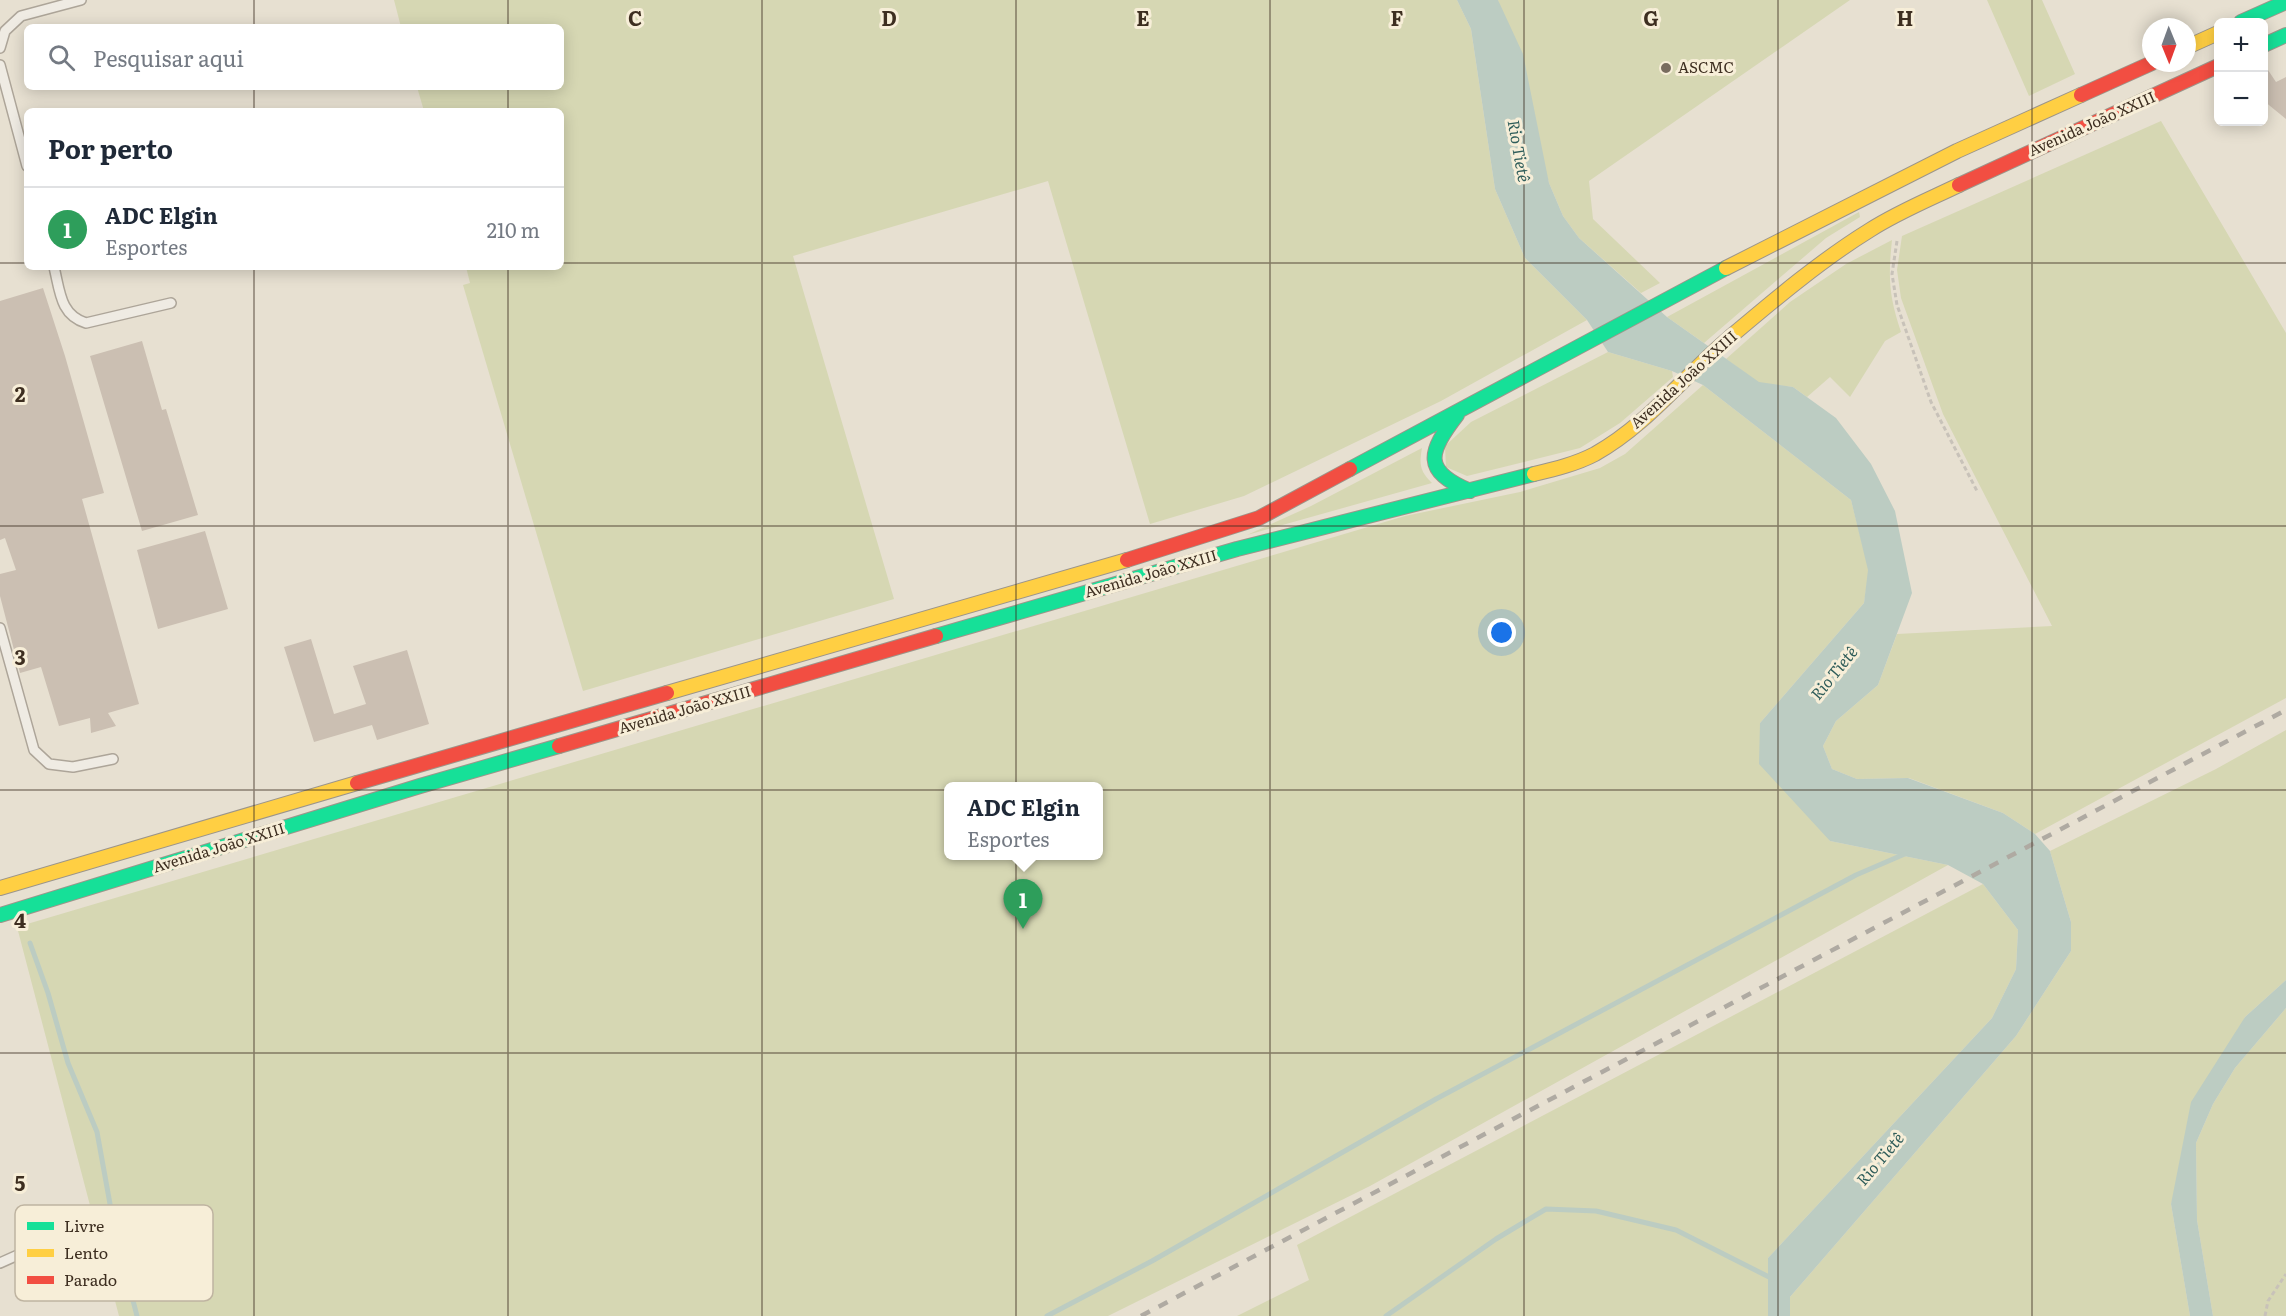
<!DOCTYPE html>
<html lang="pt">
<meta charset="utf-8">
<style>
:root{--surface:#fff;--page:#f6f6f7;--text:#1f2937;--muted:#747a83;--line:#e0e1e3;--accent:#db2777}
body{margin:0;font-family:Literata,serif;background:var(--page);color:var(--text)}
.controls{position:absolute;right:18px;top:18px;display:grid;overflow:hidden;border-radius:9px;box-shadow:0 3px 15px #0003}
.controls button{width:54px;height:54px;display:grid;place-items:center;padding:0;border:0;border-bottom:2px solid var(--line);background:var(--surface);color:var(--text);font:30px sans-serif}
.compass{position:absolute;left:2142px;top:18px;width:54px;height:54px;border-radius:50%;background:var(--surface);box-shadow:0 3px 15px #0003;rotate:179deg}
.you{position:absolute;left:1502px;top:633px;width:21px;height:21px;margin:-15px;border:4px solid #fff;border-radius:50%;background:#1a73e8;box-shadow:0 0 0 9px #1a73e833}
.badge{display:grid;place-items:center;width:39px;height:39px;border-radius:50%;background:var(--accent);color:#fff;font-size:20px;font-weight:700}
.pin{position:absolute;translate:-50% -50px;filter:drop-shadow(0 2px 3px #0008)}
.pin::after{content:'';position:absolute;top:32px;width:21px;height:18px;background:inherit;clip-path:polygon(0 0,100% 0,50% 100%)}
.popup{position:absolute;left:944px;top:782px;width:159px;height:78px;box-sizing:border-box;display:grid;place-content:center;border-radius:9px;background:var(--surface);filter:drop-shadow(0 2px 4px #0005);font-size:20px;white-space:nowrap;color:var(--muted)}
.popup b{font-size:22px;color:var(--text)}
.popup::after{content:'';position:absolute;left:50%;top:100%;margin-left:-12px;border:12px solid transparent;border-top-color:var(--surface)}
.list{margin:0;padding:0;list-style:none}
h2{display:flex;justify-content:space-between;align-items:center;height:78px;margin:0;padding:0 24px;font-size:26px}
h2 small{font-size:20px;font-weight:400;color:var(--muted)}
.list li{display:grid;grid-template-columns:39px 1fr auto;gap:18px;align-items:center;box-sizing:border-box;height:84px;padding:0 24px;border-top:2px solid var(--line)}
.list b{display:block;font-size:22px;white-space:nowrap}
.list p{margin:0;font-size:20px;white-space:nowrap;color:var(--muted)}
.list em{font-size:20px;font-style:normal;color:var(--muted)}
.icon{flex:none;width:33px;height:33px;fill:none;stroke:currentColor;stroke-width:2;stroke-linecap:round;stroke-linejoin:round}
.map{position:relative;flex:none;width:2286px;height:1316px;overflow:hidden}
.search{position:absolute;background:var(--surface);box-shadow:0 3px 15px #0003;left:24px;top:24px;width:540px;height:66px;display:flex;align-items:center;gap:15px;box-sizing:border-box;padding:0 21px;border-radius:9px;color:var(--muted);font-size:22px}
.panel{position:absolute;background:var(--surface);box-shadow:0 3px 15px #0003;left:24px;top:108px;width:540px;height:162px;border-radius:9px}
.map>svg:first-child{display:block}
</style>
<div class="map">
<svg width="2286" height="1316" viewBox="0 0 2286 1316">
<rect width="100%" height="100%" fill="#e7e0d1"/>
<path fill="#d6d7b3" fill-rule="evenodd" d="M394 0H1457L1471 29 1495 189 1525 258 1587 320 1441 401 1244 496 1150 524 1048 181 793 256 894 599 583 691 463 285 470 283 466 267H561V111H424L417 87H561V27H401Z
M1498 0H1850L1589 181 1593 219 1660 283 1641 293 1579 238 1563 216 1549 183Z
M1987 0H2042L2075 74 2029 96Z
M2161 121 2286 333V698L2035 834 2003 813 1909 778 1857 779 1832 769 1823 746 1836 721 1878 685 1897 634 2052 626 1943 414 1901 298 1897 270 1902 236Z
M1859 212 1860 217 1826 238 1704 343 1667 317Z
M1892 240C1888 278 1889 296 1901 332L1885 341 1850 397 1830 377 1807 397 1793 387 1759 383 1726 359 1790 302 1846 264Z
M1608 352 1672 371 1673 377 1620 423 1580 448 1467 476 1446 467 1445 446 1471 422Z
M1703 385 1851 500 1869 570 1864 603 1760 723 1830 841 1948 865 1370 1186 1108 1316H119L17 927 1405 516 1520 492 1600 468 1625 454ZM948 786H1098V856H948Z
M1422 448C1419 465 1420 471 1432 483L1247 535 1311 506Z
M2286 730V980L2245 1017 2171 1204 2190 1316H1790V1297L2016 1036 2071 951V922L2050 851 2216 769Z
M1983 884 2018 930 2016 969 1992 1018 1768 1258V1316H1237L1309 1280 1297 1245Z
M2286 1008V1316H2213L2197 1220 2196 1143 2213 1104 2235 1068Z"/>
<path fill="#bcccc2" d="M1457 0H1498L1523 54 1549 183 1563 216 1579 238 1667 317 1759 382 1793 387 1836 418 1871 464 1895 511 1912 593 1878 685 1836 721 1823 746 1832 769 1857 779 1908 778 2003 813 2035 834 2050 851 2071 922V951L2016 1036 1790 1297V1316H1768V1258L1992 1018 2016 969 2018 930 1983 884 1948 865 1830 841 1759 764 1760 723 1864 603 1868 570 1851 500 1703 385 1672 371 1608 352 1587 320 1525 258 1495 189 1471 29Z
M2286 980V1008L2235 1068 2213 1104 2196 1143 2197 1220 2213 1316H2190L2171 1204 2191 1102 2245 1017Z"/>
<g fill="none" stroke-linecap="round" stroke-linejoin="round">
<path stroke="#bcccc2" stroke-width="5" d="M30 943 48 993 68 1063 97 1132 114 1226 137 1316
M1047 1316 1152 1261 1436 1099 1856 875 1907 853
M1386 1316 1496 1239 1546 1209 1596 1211 1676 1230 1773 1279"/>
</g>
<path fill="#cbbfb2" d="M2268 70 2276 82 2286 77V119L2264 101V72Z
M43 288 65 356 104 493 82 499 139 704 108 713 116 726 91 733 90 718 59 726 41 667 20 673 0 596V574L16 570 5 538 0 540V301Z
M142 341 162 410 166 409 198 515 142 531 90 356Z
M205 531 228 609 158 629 137 550Z
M311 639 334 714 366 704 353 666 407 650 429 724 377 740 372 725 314 742 284 647Z"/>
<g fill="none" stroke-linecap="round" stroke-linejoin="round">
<defs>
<path id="lane" d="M0 48 5 31 21 16 81 0
M0 65 27 166
M54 267C60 291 60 315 86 323L171 303
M0 628 34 750 49 764 73 767 113 759
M0 1263 67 1233"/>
<path id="fast" d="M2241 22 2286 2
M2264 45 2286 35
M1457 415C1428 452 1422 471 1470 491
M1350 469 1726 268
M936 636 1237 549 1534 474
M0 915 420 786 559 746"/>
<path id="slow" d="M2187 47 2218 33
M1726 268 1957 151 2081 95
M1534 474C1555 469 1576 464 1595 454 1647 425 1684 376 1729 338 1774 300 1820 261 1870 230 1898 212 1930 199 1959 185
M667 693 1127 560
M0 888 357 783"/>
<path id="jam" d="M2081 95 2152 63
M1959 185 2218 66
M1127 560 1259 518 1350 469
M559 746 936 636
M357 783 667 693"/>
</defs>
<use href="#lane" stroke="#ada599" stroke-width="12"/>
<use href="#fast" stroke="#9c958a" stroke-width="16"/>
<use href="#slow" stroke="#9c958a" stroke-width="16"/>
<use href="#jam" stroke="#9c958a" stroke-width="16"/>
<path stroke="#c8c2b9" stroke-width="3" stroke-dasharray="4.5 3" stroke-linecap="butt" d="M1897 241 1892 274 1897 305 1931 402 1977 491
M2265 1316 2268 1301 2286 1274"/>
<use href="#lane" stroke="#efebe3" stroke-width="9"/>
<use href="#fast" stroke="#16e098" stroke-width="14"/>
<use href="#slow" stroke="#ffcf43" stroke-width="14"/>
<use href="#jam" stroke="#f24e42" stroke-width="14"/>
<path stroke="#afaaa2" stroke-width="4.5" stroke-dasharray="10 10" stroke-linecap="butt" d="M1141 1316 2286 710"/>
</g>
<path fill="none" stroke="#3d2e20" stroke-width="1.5" stroke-opacity="0.55" d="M254 0V27M508 0V27M762 0V1316M1016 0V1316M1270 0V1316M1524 0V1316M1778 0V1316M2032 0V1316M254 87V111M508 87V111M0 263H27M561 263H2286M254 267V1316M508 267V1316M0 526H2286M0 790H2286M0 1053H2286"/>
<circle fill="#786c5e" stroke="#f7eed8" stroke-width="2" cx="1666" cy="68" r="6"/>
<g text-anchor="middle" stroke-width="6" stroke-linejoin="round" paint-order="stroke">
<g font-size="15" fill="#3d2e20" stroke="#f7eed8" text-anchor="start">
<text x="1678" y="73">ASCMC</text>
</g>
<g font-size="15" fill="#3d2e20" stroke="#f7eed8">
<text transform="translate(2092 124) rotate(-24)" y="5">Avenida João XXIII</text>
<text transform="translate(1684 380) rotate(-42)" y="5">Avenida João XXIII</text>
<text transform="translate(1151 574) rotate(-16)" y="5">Avenida João XXIII</text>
<text transform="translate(685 710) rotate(-16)" y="5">Avenida João XXIII</text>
<text transform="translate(219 848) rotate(-17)" y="5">Avenida João XXIII</text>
</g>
<g font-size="16" font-style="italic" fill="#2f5d5a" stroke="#f7eed8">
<text transform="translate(1519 151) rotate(80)" y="6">Rio Tietê</text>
<text transform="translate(1834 673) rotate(-51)" y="6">Rio Tietê</text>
<text transform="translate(1880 1159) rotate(-50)" y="6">Rio Tietê</text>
</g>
</g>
<rect x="15" y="1205" width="198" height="96" rx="9" fill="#f7eed8" stroke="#bfb4a1" stroke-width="1.5"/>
<rect x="27" y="1222" width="27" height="8" fill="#16e098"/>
<rect x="27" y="1249" width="27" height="8" fill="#ffcf43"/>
<rect x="27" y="1276" width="27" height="8" fill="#f24e42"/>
<g font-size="16" fill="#3d2e20">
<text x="64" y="1232">Livre</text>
<text x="64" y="1259">Lento</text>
<text x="64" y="1286">Parado</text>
</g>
<g font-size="20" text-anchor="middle" font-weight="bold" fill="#3d2e20" stroke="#f7eed8" stroke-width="6" stroke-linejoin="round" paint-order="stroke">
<text x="635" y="26">C</text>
<text x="889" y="26">D</text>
<text x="1143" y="26">E</text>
<text x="1397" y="26">F</text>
<text x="1651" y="26">G</text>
<text x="1905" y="26">H</text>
<text x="20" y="402">2</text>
<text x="20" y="665">3</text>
<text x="20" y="928">4</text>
<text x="20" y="1191">5</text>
</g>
</svg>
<div class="controls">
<button>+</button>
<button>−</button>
</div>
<svg class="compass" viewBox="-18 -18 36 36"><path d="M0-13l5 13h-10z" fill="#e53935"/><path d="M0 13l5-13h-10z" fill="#747a83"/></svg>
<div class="you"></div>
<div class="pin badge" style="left:1023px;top:929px;background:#2e9e5b">1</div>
<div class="popup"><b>ADC Elgin</b>Esportes</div>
<div class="search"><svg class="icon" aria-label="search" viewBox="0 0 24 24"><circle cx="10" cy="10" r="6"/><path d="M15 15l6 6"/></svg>Pesquisar aqui</div>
<section class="panel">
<h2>Por perto<small></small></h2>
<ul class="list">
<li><span class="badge" style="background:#2e9e5b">1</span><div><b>ADC Elgin</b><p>Esportes</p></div><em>210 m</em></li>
</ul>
</section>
</div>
